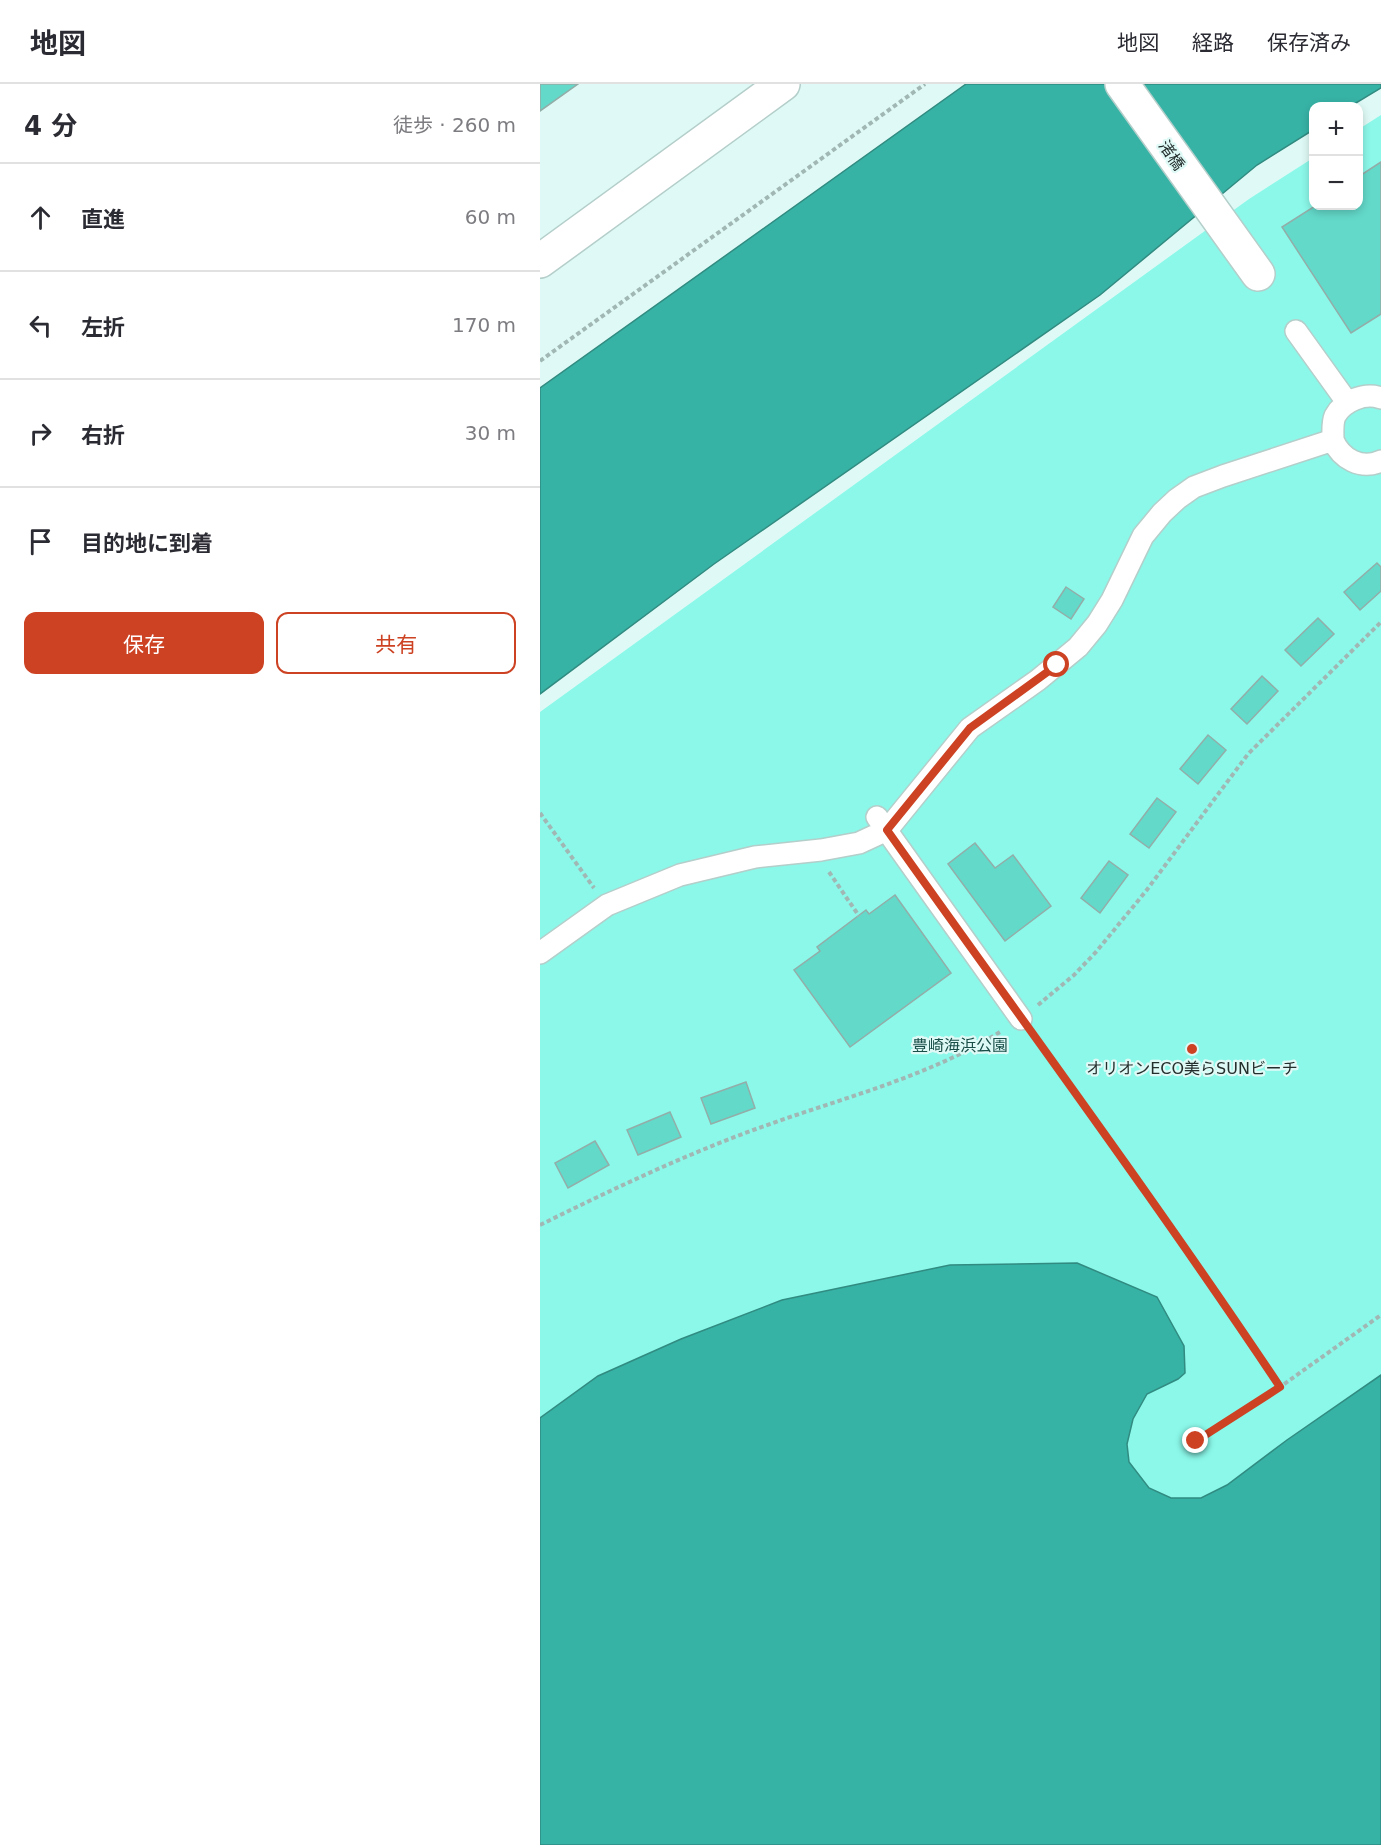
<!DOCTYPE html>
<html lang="ja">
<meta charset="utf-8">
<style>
:root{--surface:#fff;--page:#f7f7f7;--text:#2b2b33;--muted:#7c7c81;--line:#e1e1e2;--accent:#cc4222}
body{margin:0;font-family:"DejaVu Sans","Noto Sans JP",sans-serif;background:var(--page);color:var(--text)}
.controls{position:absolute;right:18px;top:18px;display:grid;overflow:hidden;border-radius:12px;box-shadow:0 3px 9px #0003}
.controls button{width:54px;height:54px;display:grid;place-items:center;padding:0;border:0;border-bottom:2px solid var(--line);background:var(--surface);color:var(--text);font:30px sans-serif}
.stop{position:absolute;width:18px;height:18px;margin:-14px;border:4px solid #cc4222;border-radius:50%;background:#fff}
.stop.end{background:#cc4222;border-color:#fff;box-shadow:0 2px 6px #0008}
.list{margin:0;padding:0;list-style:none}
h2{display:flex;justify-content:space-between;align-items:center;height:78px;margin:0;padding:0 24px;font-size:26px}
h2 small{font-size:20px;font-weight:400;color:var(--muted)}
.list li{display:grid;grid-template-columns:39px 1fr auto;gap:18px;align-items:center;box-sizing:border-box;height:108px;padding:0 24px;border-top:2px solid var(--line)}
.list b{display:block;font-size:22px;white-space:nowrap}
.list em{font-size:20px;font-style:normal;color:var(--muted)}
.actions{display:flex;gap:12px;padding:18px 24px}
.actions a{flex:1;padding:14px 0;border:2px solid var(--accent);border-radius:12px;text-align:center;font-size:21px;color:var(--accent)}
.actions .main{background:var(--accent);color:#fff}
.icon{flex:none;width:33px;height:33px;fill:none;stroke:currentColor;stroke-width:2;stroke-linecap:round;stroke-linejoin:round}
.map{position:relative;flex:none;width:841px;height:1761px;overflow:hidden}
header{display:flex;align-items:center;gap:36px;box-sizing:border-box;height:84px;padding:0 30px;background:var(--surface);border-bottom:2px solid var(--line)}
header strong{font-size:28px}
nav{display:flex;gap:33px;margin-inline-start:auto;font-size:21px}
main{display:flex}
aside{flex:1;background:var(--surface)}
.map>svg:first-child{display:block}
</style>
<header>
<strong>地図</strong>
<nav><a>地図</a><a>経路</a><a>保存済み</a></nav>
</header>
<main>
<aside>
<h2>4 分<small>徒歩 · 260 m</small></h2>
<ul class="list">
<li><svg class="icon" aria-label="ahead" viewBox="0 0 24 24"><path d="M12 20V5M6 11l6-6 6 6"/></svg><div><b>直進</b></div><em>60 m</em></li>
<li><svg class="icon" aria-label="left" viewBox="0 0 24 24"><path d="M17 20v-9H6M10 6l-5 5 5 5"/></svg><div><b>左折</b></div><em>170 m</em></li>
<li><svg class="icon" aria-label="right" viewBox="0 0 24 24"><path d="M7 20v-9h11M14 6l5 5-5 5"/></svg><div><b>右折</b></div><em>30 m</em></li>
<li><svg class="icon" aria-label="arrive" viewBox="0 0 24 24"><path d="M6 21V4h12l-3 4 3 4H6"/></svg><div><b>目的地に到着</b></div></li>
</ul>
<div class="actions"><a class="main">保存</a><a>共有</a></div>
</aside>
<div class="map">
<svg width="841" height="1761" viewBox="0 0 841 1761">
<rect width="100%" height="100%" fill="#dffaf6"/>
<path fill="#8bf8e9" d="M841 31V1295L395 1612 0 1761V628L709 115 773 74 774 122H818L819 45Z"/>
<path fill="#37b3a6" stroke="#318b81" stroke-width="1.5" d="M426 0H841V4L811 22H774L773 46 717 81 560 211 174 480 0 610V304Z
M537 1179 617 1213 644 1262 645 1289 638 1295 607 1310 593 1335 587 1360 589 1378 609 1404 631 1414H661L687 1401 747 1356 841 1291V1761H0V1334L58 1292 141 1255 242 1216 410 1181Z"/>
<path fill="#63d9ca" stroke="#93ada8" stroke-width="1.5" d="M0 0H38L0 27Z
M841 78V230L811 249 742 143 775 122H818V93Z
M837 479 841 483V507L820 526 804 508Z
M526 503 544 515 531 535 513 523Z
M778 534 794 550 761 582 745 566Z
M722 592 738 607 707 640 691 625Z
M668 651 686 666 658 700 640 685Z
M617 714 636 728 609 764 590 750Z
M435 759 455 784 473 771 511 822 465 857 408 780Z
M569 777 588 791 560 829 541 814Z
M355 811 411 889 310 963 254 886 280 867 277 863 326 826 329 830Z
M206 998 215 1024 171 1040 161 1014Z
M130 1028 141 1053 98 1071 87 1046Z
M55 1057 69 1081 28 1104 15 1079Z"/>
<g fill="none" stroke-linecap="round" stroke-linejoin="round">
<defs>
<path id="pedestrian" d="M756 247 807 318
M793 356C793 349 792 339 795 332 803 317 825 308 841 314
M337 733 481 935
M0 869 67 821 140 791 215 773 281 766 319 759 347 746 430 644 498 596 538 563 557 540 572 516 603 452 622 429 637 415 654 403 683 392 793 356C801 375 821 386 841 377"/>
<path id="tertiary" d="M582 0 718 190
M0 177 243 0"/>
</defs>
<use href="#pedestrian" stroke="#b4ceca" stroke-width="24"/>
<use href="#tertiary" stroke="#b4ceca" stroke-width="36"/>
<path stroke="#a1b7b4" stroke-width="4" stroke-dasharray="4.5 3" stroke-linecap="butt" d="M0 277 385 0
M0 729 54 804
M289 788 319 832
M498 921 534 891 556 868 606 807 708 670 841 538
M494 952 675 1206 740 1303
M0 1141C71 1106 142 1072 216 1045 298 1015 386 994 460 948
M656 1357 740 1303 841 1231"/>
<use href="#pedestrian" stroke="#fff" stroke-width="21"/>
<use href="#tertiary" stroke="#fff" stroke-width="33"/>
</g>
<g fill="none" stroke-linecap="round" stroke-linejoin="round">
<path stroke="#cc4222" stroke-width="8" d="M517 581 430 644 347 746C478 931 614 1114 740 1303L656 1357"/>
</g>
<circle fill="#cc4222" stroke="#dffaf6" stroke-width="2" cx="652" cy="965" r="6"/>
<g text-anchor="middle" stroke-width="4.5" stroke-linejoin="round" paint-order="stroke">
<g font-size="16" fill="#242e2c" stroke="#dffaf6">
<text transform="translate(632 71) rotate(55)" y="6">渚橋</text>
</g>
<g font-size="16" fill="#194d47" stroke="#dffaf6">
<text x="420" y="967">豊崎海浜公園</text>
</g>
<g font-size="16" fill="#242e2c" stroke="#dffaf6">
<text x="652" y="990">オリオンECO美らSUNビーチ</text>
</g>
</g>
</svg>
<div class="controls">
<button>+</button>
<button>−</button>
</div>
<div class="stop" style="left:517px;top:581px"></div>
<div class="stop end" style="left:656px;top:1357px"></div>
</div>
</main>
